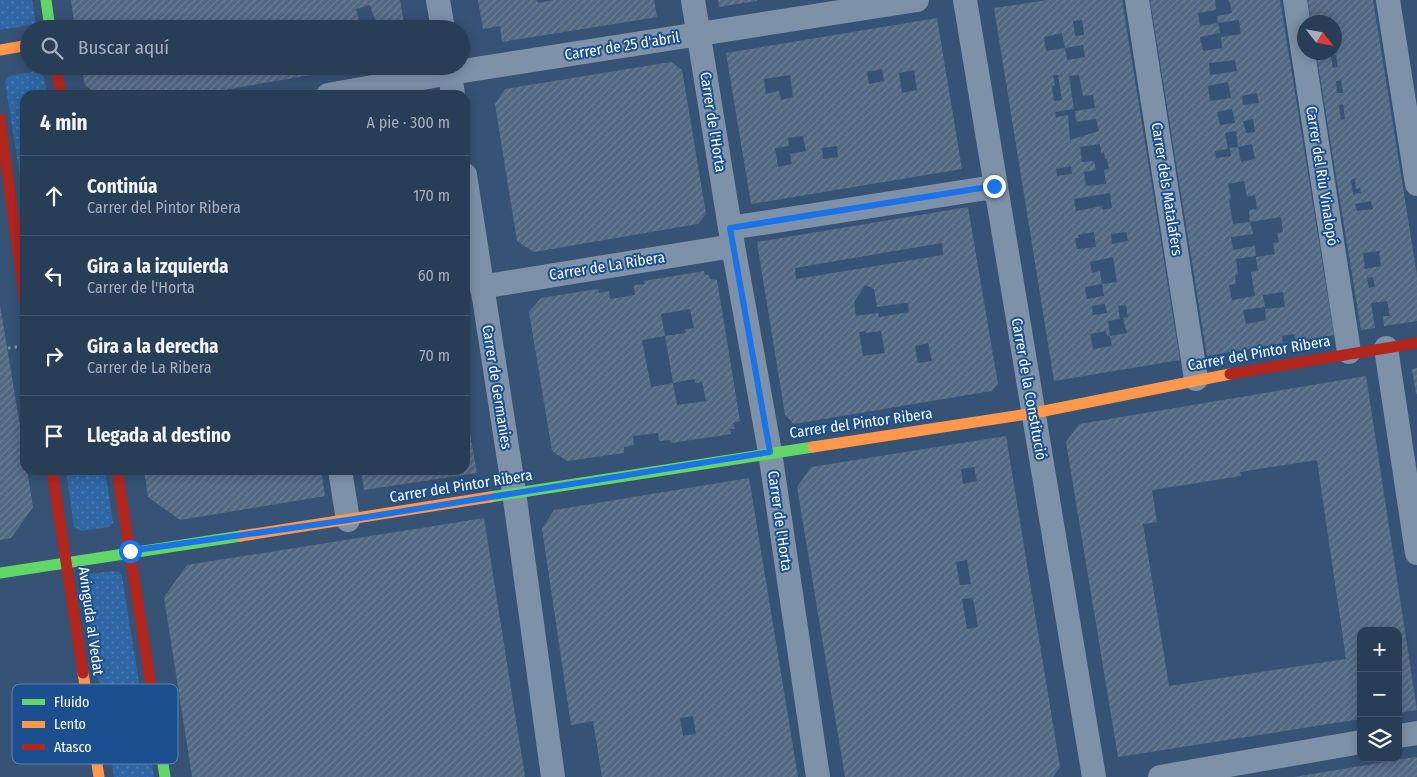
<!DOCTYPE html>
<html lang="es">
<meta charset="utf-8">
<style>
:root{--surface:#283e57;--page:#344961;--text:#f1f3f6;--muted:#a5aeba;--line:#44576d}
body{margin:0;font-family:"Fira Sans Condensed",sans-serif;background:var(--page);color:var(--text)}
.controls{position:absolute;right:15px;bottom:15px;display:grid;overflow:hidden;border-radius:10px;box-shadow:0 2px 12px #0003}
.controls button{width:45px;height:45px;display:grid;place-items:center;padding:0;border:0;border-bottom:1px solid var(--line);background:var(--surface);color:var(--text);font:25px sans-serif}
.compass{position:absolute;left:1297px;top:15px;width:45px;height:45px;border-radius:50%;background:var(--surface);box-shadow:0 2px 12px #0003;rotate:121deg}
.stop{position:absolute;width:15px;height:15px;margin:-11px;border:4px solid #1a73e8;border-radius:50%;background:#fff}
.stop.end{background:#1a73e8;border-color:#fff;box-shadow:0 1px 5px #0008}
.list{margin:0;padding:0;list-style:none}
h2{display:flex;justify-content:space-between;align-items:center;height:65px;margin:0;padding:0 20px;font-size:21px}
h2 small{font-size:16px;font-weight:400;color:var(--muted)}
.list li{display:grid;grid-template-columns:32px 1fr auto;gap:15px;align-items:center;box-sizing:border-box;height:80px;padding:0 20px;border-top:1px solid var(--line)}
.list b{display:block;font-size:19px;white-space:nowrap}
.list p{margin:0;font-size:16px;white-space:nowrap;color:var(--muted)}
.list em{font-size:16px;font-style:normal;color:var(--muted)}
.icon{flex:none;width:28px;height:28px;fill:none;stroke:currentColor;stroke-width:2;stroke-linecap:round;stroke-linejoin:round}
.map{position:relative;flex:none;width:1417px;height:777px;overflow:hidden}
.search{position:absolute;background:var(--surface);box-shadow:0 2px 12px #0003;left:20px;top:20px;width:450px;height:55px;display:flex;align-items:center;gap:12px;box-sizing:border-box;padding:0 18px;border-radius:28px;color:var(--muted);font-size:19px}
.panel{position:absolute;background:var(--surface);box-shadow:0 2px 12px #0003;left:20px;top:90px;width:450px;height:385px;border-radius:15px}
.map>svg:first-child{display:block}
</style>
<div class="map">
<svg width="1417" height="777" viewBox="0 0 1417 777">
<defs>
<pattern id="park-dots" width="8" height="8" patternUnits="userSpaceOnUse" patternTransform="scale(1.25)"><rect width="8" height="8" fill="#2f66a5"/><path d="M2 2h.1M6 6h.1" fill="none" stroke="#4e7db2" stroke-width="1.8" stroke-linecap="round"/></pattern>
<pattern id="building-hatch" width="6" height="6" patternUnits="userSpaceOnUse" patternTransform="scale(1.25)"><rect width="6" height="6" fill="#526984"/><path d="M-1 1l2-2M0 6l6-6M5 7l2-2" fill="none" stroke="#6c8096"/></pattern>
</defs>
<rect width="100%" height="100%" fill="#365274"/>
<path fill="url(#park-dots)" d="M0 0H32L36 24 0 30Z
M37 71 44 77 47 95H25V209L5 81 10 76Z
M66 470H105L113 523 109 527 81 531 74 527Z
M114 571 119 572 122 576 154 777H114L83 580 89 574Z"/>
<path fill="url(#building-hatch)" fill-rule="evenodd" d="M71 0H400L405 29H378L370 5 356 9 361 29H75Z
M478 0H537L538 3 554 0H654L657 17 502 42 500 26 483 29Z
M718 0H757V1L719 7Z
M1048 0H1122L1180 360 1054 381 994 8ZM1082 20 1084 35 1075 36 1073 21ZM1062 33 1065 48 1046 51 1044 37ZM1083 45 1085 57 1067 60 1065 48ZM1053 75H1058L1062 100 1054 101 1052 86 1055 85ZM1079 75 1083 96 1093 95 1095 108 1075 111 1076 122 1096 119 1099 131 1070 140 1068 115 1056 117 1055 112 1074 109 1069 76ZM1100 144 1101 153 1104 152 1105 159H1107L1109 169 1104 170 1106 184 1086 186 1084 172 1096 170 1094 161 1082 162 1080 147ZM1071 166 1072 174 1057 176 1056 169ZM1110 193 1112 208 1103 210 1102 206 1076 211 1074 199ZM1094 232 1096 247 1077 249 1075 238H1079L1078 235ZM1126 232 1128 241 1112 244 1111 234ZM1113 257 1117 282 1102 284 1104 296 1087 299 1085 287 1102 284 1100 271 1092 273 1090 262ZM1105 304 1107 313 1093 315 1092 306ZM1126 305 1128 317 1123 318 1127 333 1110 336 1108 321 1120 319 1118 306ZM1106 331 1107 336H1110L1112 346 1093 349 1090 334Z
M1150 0H1215L1216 10 1198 13 1200 26 1218 23 1217 16 1232 13 1229 0H1280L1334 335 1296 341 1294 334 1282 336 1283 343 1207 356ZM1239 20 1241 34 1221 37 1222 48 1203 51 1200 37 1220 33 1218 23ZM1235 60 1237 71 1210 75 1209 63ZM1228 82 1231 98 1210 101 1208 86ZM1257 93 1259 103 1243 105 1242 96ZM1232 109 1235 123 1220 125 1217 112ZM1253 119 1255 132 1246 133 1243 121ZM1236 131 1238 147 1252 144 1255 159 1241 162 1238 147 1230 148 1231 156 1216 158 1215 151 1228 149 1225 133ZM1244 181 1247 197 1255 195 1257 209 1249 210 1250 222 1281 217 1283 232 1277 233 1279 242 1273 243 1275 254 1256 257 1258 271 1251 272 1255 296 1232 300 1229 285 1236 284 1235 275 1238 274 1236 259 1256 256 1255 246 1233 250 1231 237 1253 234 1250 222 1233 224 1229 200 1231 199 1228 184ZM1283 292 1285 307 1265 309 1266 320 1246 324 1243 310 1265 307 1263 295Z
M1308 0H1373L1417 275V321L1384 326 1383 316H1390L1387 301 1371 303 1375 328 1361 330 1316 52H1334V22H1311ZM1336 55 1338 67 1333 68 1331 56ZM1341 80 1343 93H1337L1336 81ZM1343 104 1345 119 1341 120 1339 105ZM1358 178 1355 180 1356 189 1360 188 1361 193 1353 194 1351 180ZM1371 201 1373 209 1357 211 1355 204ZM1379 251 1381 266 1365 269 1363 253ZM1373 277 1375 287 1369 288 1367 278Z
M937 18 962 169 751 204 726 53ZM882 69 884 81 869 84 867 72ZM914 70 917 90 902 93 899 73ZM790 75 793 97 781 100 779 91 766 94 764 79ZM803 136 806 151 790 154 792 164 778 167 775 148 789 146 788 138ZM837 146 838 157 823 159 822 148Z
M671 62 682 70 706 214 698 224 534 252 517 241 495 104 505 89Z
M81 66H357V67L195 95H98L85 85Z
M968 207 998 384 992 391 794 424 785 415 757 242ZM942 243 943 255 796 279 795 268ZM865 285 874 289 877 307 906 303 908 304 909 312 879 317 878 313 856 316 854 302ZM866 331V333L881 331 885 353 863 356 859 332ZM928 343 932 361 918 363 915 346Z
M704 271 705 275H709L710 279 717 280 740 421 733 423 735 429H730L731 434 671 443 670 440 659 441 658 433 633 436 634 445 624 447V453L567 461 552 451 529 312 541 298 598 289 599 293 609 291 610 299 635 295 634 285 645 284 644 281ZM690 309 694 328 685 329 686 333 665 336 673 383 694 379 695 383 702 382 706 401 677 405 673 383 651 387 642 340 665 336 661 314Z
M0 305 25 456V470H27L33 507 11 538 0 540Z
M1417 368V394H1416L1412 369Z
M1366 376 1417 710 1398 713V631H1361V719L1118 757 1066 442 1079 424ZM1317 460 1346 659 1169 686 1143 524 1157 522 1152 490 1241 476 1240 472Z
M465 405 477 473 364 490 361 470H465Z
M1006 436 1060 767 1053 777H845L797 487 811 467ZM974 467 977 481 963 484 961 469ZM967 560 971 584 960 585 956 562ZM973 598 978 627 967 629 962 599Z
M144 470H321L325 496 180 520 148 497Z
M749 478 798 777H602L593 721 571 725 542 529 554 510ZM693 716 696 734 683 736 680 718Z
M484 518 525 777H192L164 597 187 565Z
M1415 757 1417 758V777H1294Z"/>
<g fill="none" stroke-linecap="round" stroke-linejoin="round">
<path stroke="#7d92a8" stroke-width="3" stroke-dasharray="2.5 4" stroke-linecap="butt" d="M8 348 25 346"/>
<path stroke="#7d92a8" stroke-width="24" d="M438 0 443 29
M693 0 733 246 770 452 818 777
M965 0 1094 777
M1137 0 1196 379
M1295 0 1349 352
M1388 0 1417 184
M449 66 453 95
M328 95 450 73 917 0
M465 175 514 492 553 777
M730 228 994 187
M481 287 733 246
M1386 348 1417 553
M340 470 348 520
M1398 736 1417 733
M1160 777 1361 742"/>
<path stroke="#63d668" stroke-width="11" d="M46 0 50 29
M490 497 813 447
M0 573 241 536
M155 711 165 777"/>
<path stroke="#ff974d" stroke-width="11" d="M0 50 29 45
M813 447 1034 413 1230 374
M241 536 490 497
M83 673 99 777"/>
<path stroke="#b3261e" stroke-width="11" d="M56 66 61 95
M0 119 25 303
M1230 374 1417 343
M52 470 83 673
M117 470 155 711"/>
</g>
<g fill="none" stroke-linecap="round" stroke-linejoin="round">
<path stroke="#1a73e8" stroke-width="6" d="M130 551 348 520 770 452 730 228 994 186"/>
</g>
<g text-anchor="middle" stroke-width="4" stroke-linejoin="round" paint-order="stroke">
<g font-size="15" fill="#fff" stroke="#1b4f8f">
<text transform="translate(622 46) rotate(-9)" y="5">Carrer de 25 d'abril</text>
<text transform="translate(713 122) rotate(81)" y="5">Carrer de l'Horta</text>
<text transform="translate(1322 176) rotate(81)" y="5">Carrer del Riu Vinalopó</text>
<text transform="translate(1167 189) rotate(81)" y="5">Carrer dels Matalafers</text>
<text transform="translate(607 266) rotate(-9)" y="5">Carrer de La Ribera</text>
<text transform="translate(1259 353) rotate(-10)" y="5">Carrer del Pintor Ribera</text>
<text transform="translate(497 387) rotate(81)" y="5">Carrer de Germanies</text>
<text transform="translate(1029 389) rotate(80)" y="5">Carrer de la Constitució</text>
<text transform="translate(861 423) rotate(-8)" y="5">Carrer del Pintor Ribera</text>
<text transform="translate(461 486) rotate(-9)" y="5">Carrer del Pintor Ribera</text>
<text transform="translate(780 521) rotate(82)" y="5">Carrer de l'Horta</text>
<text transform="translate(91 621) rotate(82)" y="5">Avinguda al Vedat</text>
</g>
</g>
<rect x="12" y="684" width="166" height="80" rx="8" fill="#1b4f8f" stroke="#5f84b1" stroke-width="1"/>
<rect x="22" y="699" width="23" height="6" fill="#63d668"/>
<rect x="22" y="721" width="23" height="7" fill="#ff974d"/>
<rect x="22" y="744" width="23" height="6" fill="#b3261e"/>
<g font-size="14" fill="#fff">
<text x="54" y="707">Fluido</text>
<text x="54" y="729">Lento</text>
<text x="54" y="752">Atasco</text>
</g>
</svg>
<div class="controls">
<button>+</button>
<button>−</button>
<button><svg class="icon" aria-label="layers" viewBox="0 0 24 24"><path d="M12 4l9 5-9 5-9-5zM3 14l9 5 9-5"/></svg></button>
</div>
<svg class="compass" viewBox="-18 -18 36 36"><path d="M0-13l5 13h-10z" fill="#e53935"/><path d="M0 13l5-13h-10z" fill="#a5aeba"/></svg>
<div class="stop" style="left:130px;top:551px"></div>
<div class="stop end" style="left:994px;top:186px"></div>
<div class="search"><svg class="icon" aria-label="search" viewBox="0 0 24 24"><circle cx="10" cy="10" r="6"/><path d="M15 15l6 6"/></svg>Buscar aquí</div>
<section class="panel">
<h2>4 min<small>A pie · 300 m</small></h2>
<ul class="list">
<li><svg class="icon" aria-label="ahead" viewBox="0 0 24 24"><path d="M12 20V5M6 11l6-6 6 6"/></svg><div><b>Continúa</b><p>Carrer del Pintor Ribera</p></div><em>170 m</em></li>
<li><svg class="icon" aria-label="left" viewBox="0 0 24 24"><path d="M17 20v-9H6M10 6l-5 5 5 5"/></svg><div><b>Gira a la izquierda</b><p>Carrer de l'Horta</p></div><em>60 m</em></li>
<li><svg class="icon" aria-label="right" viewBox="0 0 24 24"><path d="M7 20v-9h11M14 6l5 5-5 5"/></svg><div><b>Gira a la derecha</b><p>Carrer de La Ribera</p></div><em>70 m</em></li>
<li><svg class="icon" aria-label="arrive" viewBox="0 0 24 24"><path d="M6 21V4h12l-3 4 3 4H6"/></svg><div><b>Llegada al destino</b></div></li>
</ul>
</section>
</div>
